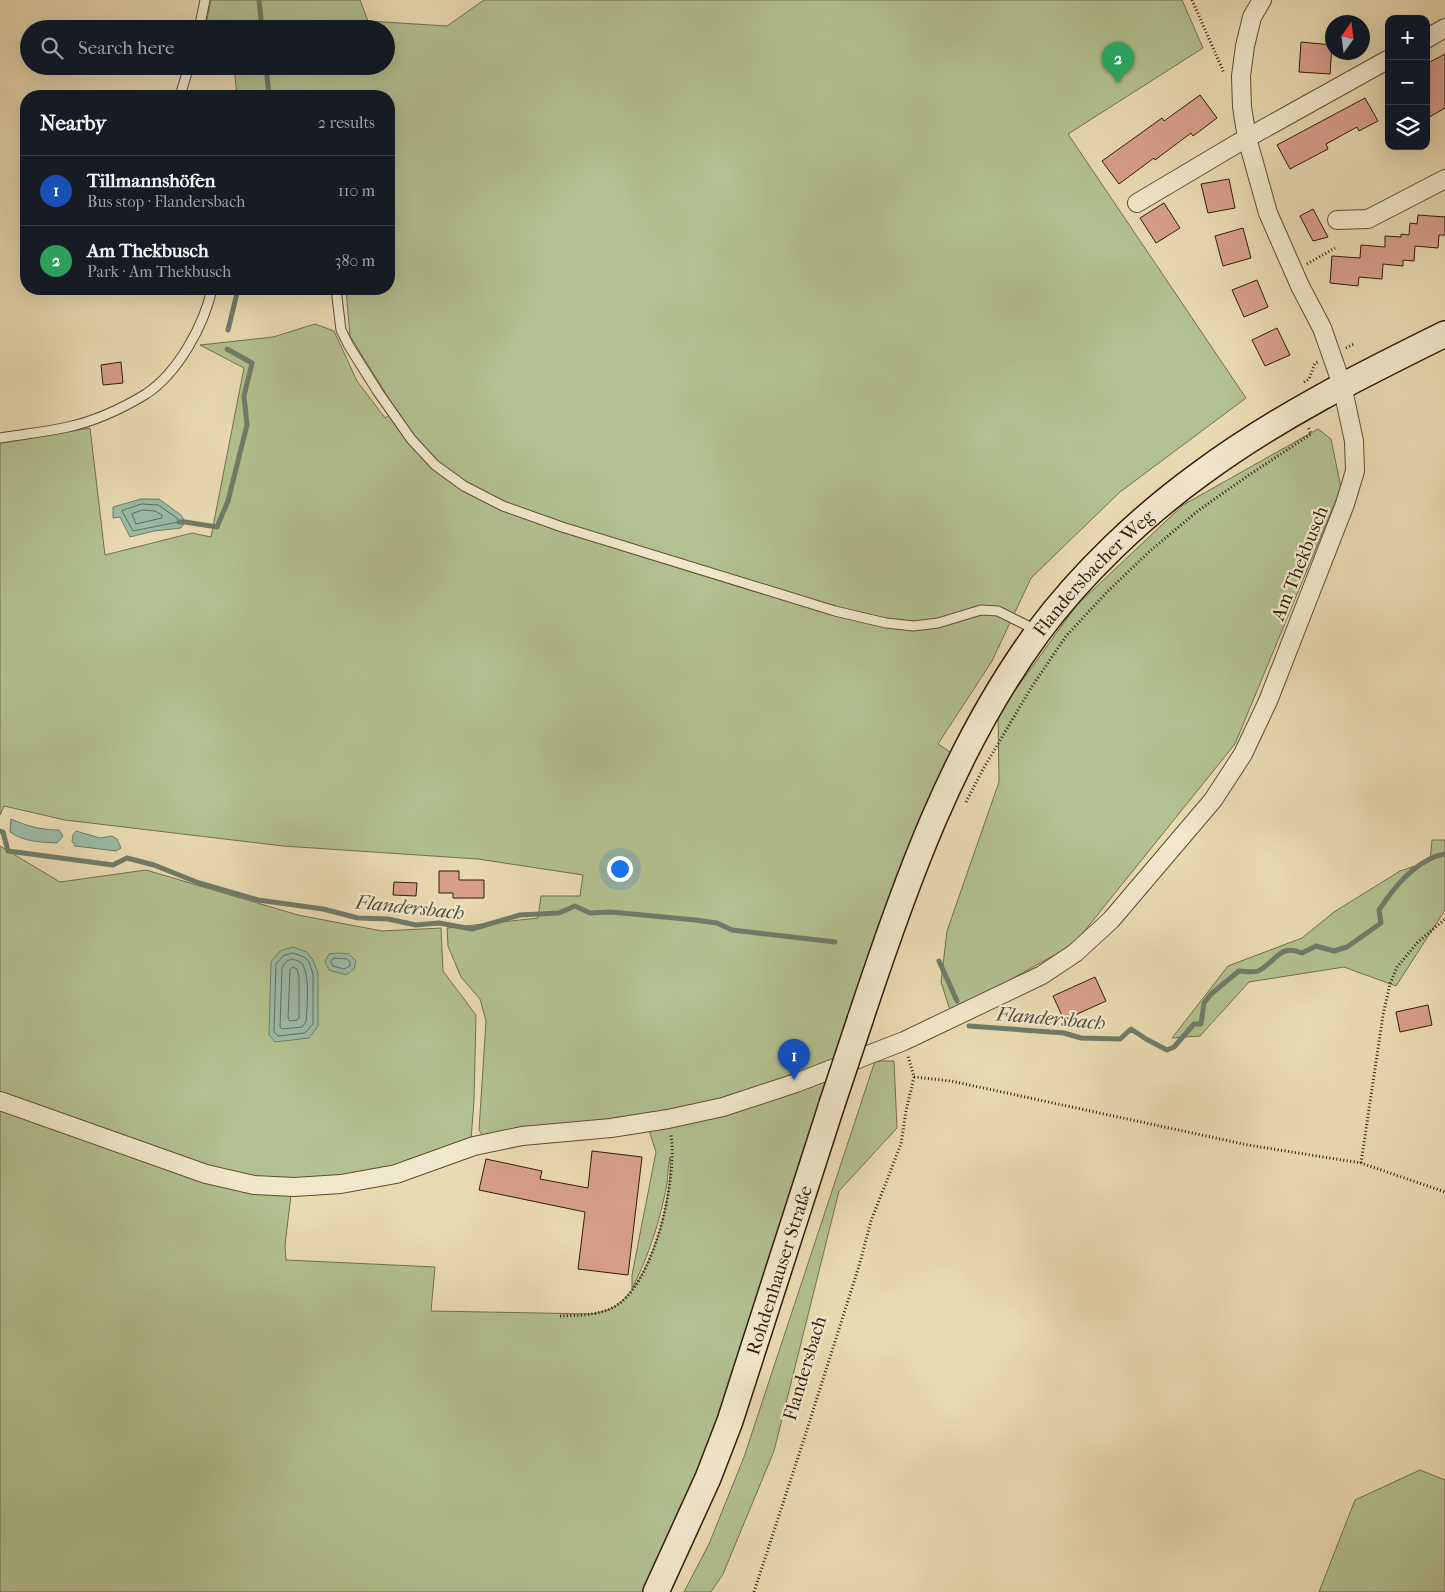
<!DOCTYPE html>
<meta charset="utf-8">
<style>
:root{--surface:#171b24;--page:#20242c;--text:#f1f3f6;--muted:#9ea1a6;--line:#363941;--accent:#d93025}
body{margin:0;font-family:"IM FELL French Canon",serif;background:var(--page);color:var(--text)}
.controls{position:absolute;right:15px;top:15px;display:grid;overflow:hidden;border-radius:10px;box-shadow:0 5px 20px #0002}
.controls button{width:45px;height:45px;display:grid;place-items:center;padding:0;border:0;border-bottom:1px solid var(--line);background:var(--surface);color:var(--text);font:25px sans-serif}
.compass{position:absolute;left:1325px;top:15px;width:45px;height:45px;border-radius:50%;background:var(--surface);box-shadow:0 5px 20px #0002;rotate:14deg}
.you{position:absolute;left:619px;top:868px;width:18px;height:18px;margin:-12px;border:4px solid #fff;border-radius:50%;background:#1a73e8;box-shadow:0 0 0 8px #1a73e833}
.badge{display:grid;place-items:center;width:32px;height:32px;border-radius:50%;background:var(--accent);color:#fff;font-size:16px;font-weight:700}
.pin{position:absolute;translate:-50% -41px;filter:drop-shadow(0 1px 2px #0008)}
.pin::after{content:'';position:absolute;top:26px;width:18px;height:15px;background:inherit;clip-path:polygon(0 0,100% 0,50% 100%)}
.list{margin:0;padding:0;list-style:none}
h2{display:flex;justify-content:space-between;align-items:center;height:65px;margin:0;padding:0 20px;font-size:21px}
h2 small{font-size:16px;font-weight:400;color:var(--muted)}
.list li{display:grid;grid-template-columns:32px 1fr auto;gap:15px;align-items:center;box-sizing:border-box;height:70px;padding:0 20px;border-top:1px solid var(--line)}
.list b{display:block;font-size:19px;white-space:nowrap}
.list p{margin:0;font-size:16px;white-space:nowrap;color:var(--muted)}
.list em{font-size:16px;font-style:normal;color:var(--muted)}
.icon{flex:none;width:28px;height:28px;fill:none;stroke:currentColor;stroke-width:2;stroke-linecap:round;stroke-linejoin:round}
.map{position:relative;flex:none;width:1445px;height:1592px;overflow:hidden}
.search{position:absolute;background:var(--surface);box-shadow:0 5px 20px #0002;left:20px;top:20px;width:375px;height:55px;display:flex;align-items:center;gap:12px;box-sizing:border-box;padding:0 18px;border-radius:28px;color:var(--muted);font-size:19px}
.panel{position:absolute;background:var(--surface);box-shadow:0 5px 20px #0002;left:20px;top:90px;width:375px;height:205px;border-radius:20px}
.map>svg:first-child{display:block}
</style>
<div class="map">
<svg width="1445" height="1592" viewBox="0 0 1445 1592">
<rect width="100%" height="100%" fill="#eadab1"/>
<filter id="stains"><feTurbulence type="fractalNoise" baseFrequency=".004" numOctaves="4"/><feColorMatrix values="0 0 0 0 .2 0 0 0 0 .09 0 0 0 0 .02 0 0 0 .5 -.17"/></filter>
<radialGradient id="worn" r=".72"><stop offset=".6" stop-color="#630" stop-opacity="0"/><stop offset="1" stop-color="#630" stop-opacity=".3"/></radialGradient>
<path fill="#b3c08f" stroke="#726e4e" d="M211 0H360L368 21 447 26 484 0H1182L1203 48 1068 134 1246 398 1120 492 1031 578 992 661 938 744 953 754 835 1062 757 1088 668 1114 483 1136 479 1130 486 1021 480 999 461 977 448 946 447 928 538 918 541 896H580L583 875 478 859 283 846 65 820 4 806 0 815V443L90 428 105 555 192 533 211 537 244 368 200 345 273 337 315 324 334 331 357 381 385 418 396 410 350 336 346 289H389V177L391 172 389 170V96H237L234 66H386V29H205Z
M1318 429 1331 439 1341 488 1235 744 1074 944 951 1013 941 982 947 931 999 782 998 714 1076 606 1183 505Z
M1432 840H1445V910L1396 986 1344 967 1249 982 1200 1036 1172 1038 1228 966 1302 938 1334 912 1400 871 1430 861Z
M0 846 60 882 146 870 298 915 382 931 441 928 443 971 476 1015 474 1100 471 1140 388 1169 315 1180 245 1177 209 1168 0 1093Z
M875 1061H894L897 1128 839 1191 774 1451 723 1574 711 1592H684L709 1544 744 1457Z
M827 1080 706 1456 645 1592H0V1108L291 1195 285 1245 286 1260 435 1267 431 1311 592 1314C599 1312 608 1311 614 1307 651 1284 673 1198 670 1157 668 1166 668 1175 667 1184 660 1221 649 1255 632 1289V1275L656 1152 649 1130Z
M1420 1470 1445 1480V1592H1319L1355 1500Z"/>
<path fill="#99bba6" stroke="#6f7b68" d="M141 499H159L181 515 185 522 181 528 154 531 130 537 120 517 113 518V507Z
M11 819C27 826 41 830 59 830L63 836 57 843C40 842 24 842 10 832Z
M76 831 100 838 112 836 117 839 121 848 116 851 75 846 72 841 73 835Z
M293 947 307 952 313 960 318 973V1026L309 1038 275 1042 269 1035 271 962 280 951Z
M338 953 349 954 356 961 354 969 346 975 329 970 325 962 329 954Z"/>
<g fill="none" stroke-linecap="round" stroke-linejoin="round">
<path stroke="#656b59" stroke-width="1" d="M142 504 158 505 177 518 178 522 133 531 122 511Z
M143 510 155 511 162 515V518L136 524 132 514Z
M293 953 304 957 309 962 313 974V1024L305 1033 278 1036 274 1032 276 964 283 956Z
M334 958 347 959 350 962V966L344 969 333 966 331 962Z
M293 959C297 961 301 961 303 965 310 978 307 1007 306 1022L302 1027 282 1029 280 1027 282 967 287 961Z
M293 967 297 969 299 977V1018L297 1020 290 1021 288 1018 290 970Z"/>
<path stroke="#6f7b68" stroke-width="5" d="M259 0 262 29
M266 66 269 96
M228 330 238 289
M179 522H185L217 527 228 501 247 425 244 396 252 363 227 349
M0 831 3 832 8 851 113 865 127 858 154 865 199 883 258 900 323 909 358 918 388 919 416 925 439 923 472 929 520 915 559 913 575 906 590 913 611 912 695 920 717 923 732 930 835 942
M939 961 957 1001
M969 1026 1064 1033 1081 1038 1120 1039 1131 1029 1146 1039 1167 1050 1174 1047 1194 1024H1201L1204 1003 1211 994 1239 971C1245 971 1253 973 1258 971 1276 962 1280 943 1302 953L1316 946 1334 951 1347 947 1381 923 1379 910C1394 887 1416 859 1445 854"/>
</g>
<path fill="#d79f8a" stroke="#311b0c" d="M1301 42 1332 45 1330 74 1299 72Z
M1445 54V108L1426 119V64Z
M1200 95 1217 118 1193 136 1191 133 1155 160 1154 158 1119 184 1102 161 1162 118 1164 121Z
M1365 98 1378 121 1359 131 1357 127 1326 144 1328 149 1290 169 1277 145Z
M1229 179 1235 208 1208 213 1201 184Z
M1164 203 1180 228 1156 243 1140 218Z
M1313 209 1328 237 1313 241 1300 216Z
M1418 215 1445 217V235H1439L1438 248 1415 246 1414 261 1403 260V266L1383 264 1382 279 1359 277 1358 286 1330 283 1332 256 1360 258 1361 245 1385 247V236L1401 237V234L1409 235 1410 223 1417 224Z
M1243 228 1251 258 1223 266 1215 236Z
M1257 280 1268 307 1244 317 1232 290Z
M1277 328 1290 355 1265 366 1252 340Z
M121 362 123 383 103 385 101 365Z
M439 871H459V880H484V898H453V893H439Z
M394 882 417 883 416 896 393 895Z
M1095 977 1106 1001 1064 1020 1053 996Z
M1428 1005 1432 1025 1400 1032 1396 1012Z
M592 1151 642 1157 628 1275 578 1269 585 1212 479 1190 486 1159 542 1171 540 1179 588 1188Z"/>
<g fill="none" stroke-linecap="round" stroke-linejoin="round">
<defs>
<path id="lane" d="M199 29 205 0
M180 96 189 66
M336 289 341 330 349 346 378 392 411 439 435 465 464 486 503 506 562 527 835 611 886 623 914 626 938 623 981 610 998 611 1036 630
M0 438C23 434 46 432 68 427 95 421 123 408 146 394 178 373 204 325 212 289"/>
<path id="street" d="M1426 39 1445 28
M1137 203 1238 143 1389 59
M1337 220 1368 219 1445 179
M0 1101 206 1174 254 1185 294 1187 341 1184 396 1174 474 1146 522 1136 611 1128 668 1119 723 1107 796 1083 904 1041 1042 975 1075 953 1111 920 1213 800 1243 754 1268 701 1345 504 1355 471 1354 441 1342 385 1322 328 1300 286 1268 213 1247 138 1242 107 1241 76 1245 46 1252 17 1262 0"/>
<g id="secondary">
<path id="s1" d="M860 1020C905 884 953 748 1038 632 1081 574 1142 516 1200 474 1277 417 1360 376 1445 334"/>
<path id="s2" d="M656 1592 708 1478 730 1421 832 1104"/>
</g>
</defs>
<use href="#lane" stroke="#5f4b35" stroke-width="11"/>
<use href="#street" stroke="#5f4b35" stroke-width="20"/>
<use href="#secondary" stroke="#311b0c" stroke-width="28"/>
<path stroke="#311b0c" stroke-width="3" stroke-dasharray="1 2.5" stroke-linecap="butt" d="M1192 0 1224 73
M1307 264 1335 248
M1346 348 1354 344
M1304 382 1309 379 1315 363 1318 362
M966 802 982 771 1031 688 1066 636 1108 591 1151 550 1199 510 1252 473 1311 434 1308 427
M914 1077 951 1081 1248 1145 1361 1163 1445 1192
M1361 1163 1383 1015 1390 984 1397 967 1418 942 1445 919
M560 1316C577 1315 596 1316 612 1308 654 1289 678 1176 671 1135
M754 1592 804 1439 859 1266 871 1221 901 1144 906 1111 914 1077 908 1056"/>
<use href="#lane" stroke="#f1e7cc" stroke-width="9"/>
<use href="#street" stroke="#f1e7cc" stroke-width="18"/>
<use href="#secondary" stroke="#f1e7cc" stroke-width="25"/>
<defs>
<path id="secondary-bridge" d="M832 1104 860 1020"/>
</defs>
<use href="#secondary-bridge" stroke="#311b0c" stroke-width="28" stroke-linecap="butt"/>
<use href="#secondary-bridge" stroke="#f1e7cc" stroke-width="25"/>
</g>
<g text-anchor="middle" stroke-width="4.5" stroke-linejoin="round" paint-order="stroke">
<g font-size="19" fill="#311b0c" stroke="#f1e7cc">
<text transform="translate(1299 563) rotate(-68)" y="7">Am Thekbusch</text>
<text dy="7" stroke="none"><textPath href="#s1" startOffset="510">Flandersbacher Weg</textPath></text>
<text dy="7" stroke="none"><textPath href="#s2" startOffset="345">Rohdenhauser Straße</textPath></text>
<text transform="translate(804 1368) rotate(-73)" y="7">Flandersbach</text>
</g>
<g font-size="20" font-style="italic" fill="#504b3a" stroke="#f1e7cc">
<text transform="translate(410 907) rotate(6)" y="7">Flandersbach</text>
<text transform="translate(1051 1018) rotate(5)" y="7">Flandersbach</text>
</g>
</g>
<rect width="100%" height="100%" filter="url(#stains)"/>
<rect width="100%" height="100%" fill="url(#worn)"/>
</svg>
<div class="controls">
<button>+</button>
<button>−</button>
<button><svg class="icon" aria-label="layers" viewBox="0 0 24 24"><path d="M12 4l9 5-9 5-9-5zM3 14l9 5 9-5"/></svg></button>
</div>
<svg class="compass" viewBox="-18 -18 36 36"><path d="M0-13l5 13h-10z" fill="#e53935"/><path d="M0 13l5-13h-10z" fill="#9ea1a6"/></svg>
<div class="you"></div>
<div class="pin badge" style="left:794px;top:1080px;background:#1a4fb4">1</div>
<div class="pin badge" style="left:1118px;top:83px;background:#2e9e5b">2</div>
<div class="search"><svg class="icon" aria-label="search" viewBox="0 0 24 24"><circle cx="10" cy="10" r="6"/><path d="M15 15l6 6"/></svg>Search here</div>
<section class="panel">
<h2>Nearby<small>2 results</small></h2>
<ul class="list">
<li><span class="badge" style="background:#1a4fb4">1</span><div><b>Tillmannshöfen</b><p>Bus stop · Flandersbach</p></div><em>110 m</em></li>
<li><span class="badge" style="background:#2e9e5b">2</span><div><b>Am Thekbusch</b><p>Park · Am Thekbusch</p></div><em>380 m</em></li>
</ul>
</section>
</div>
